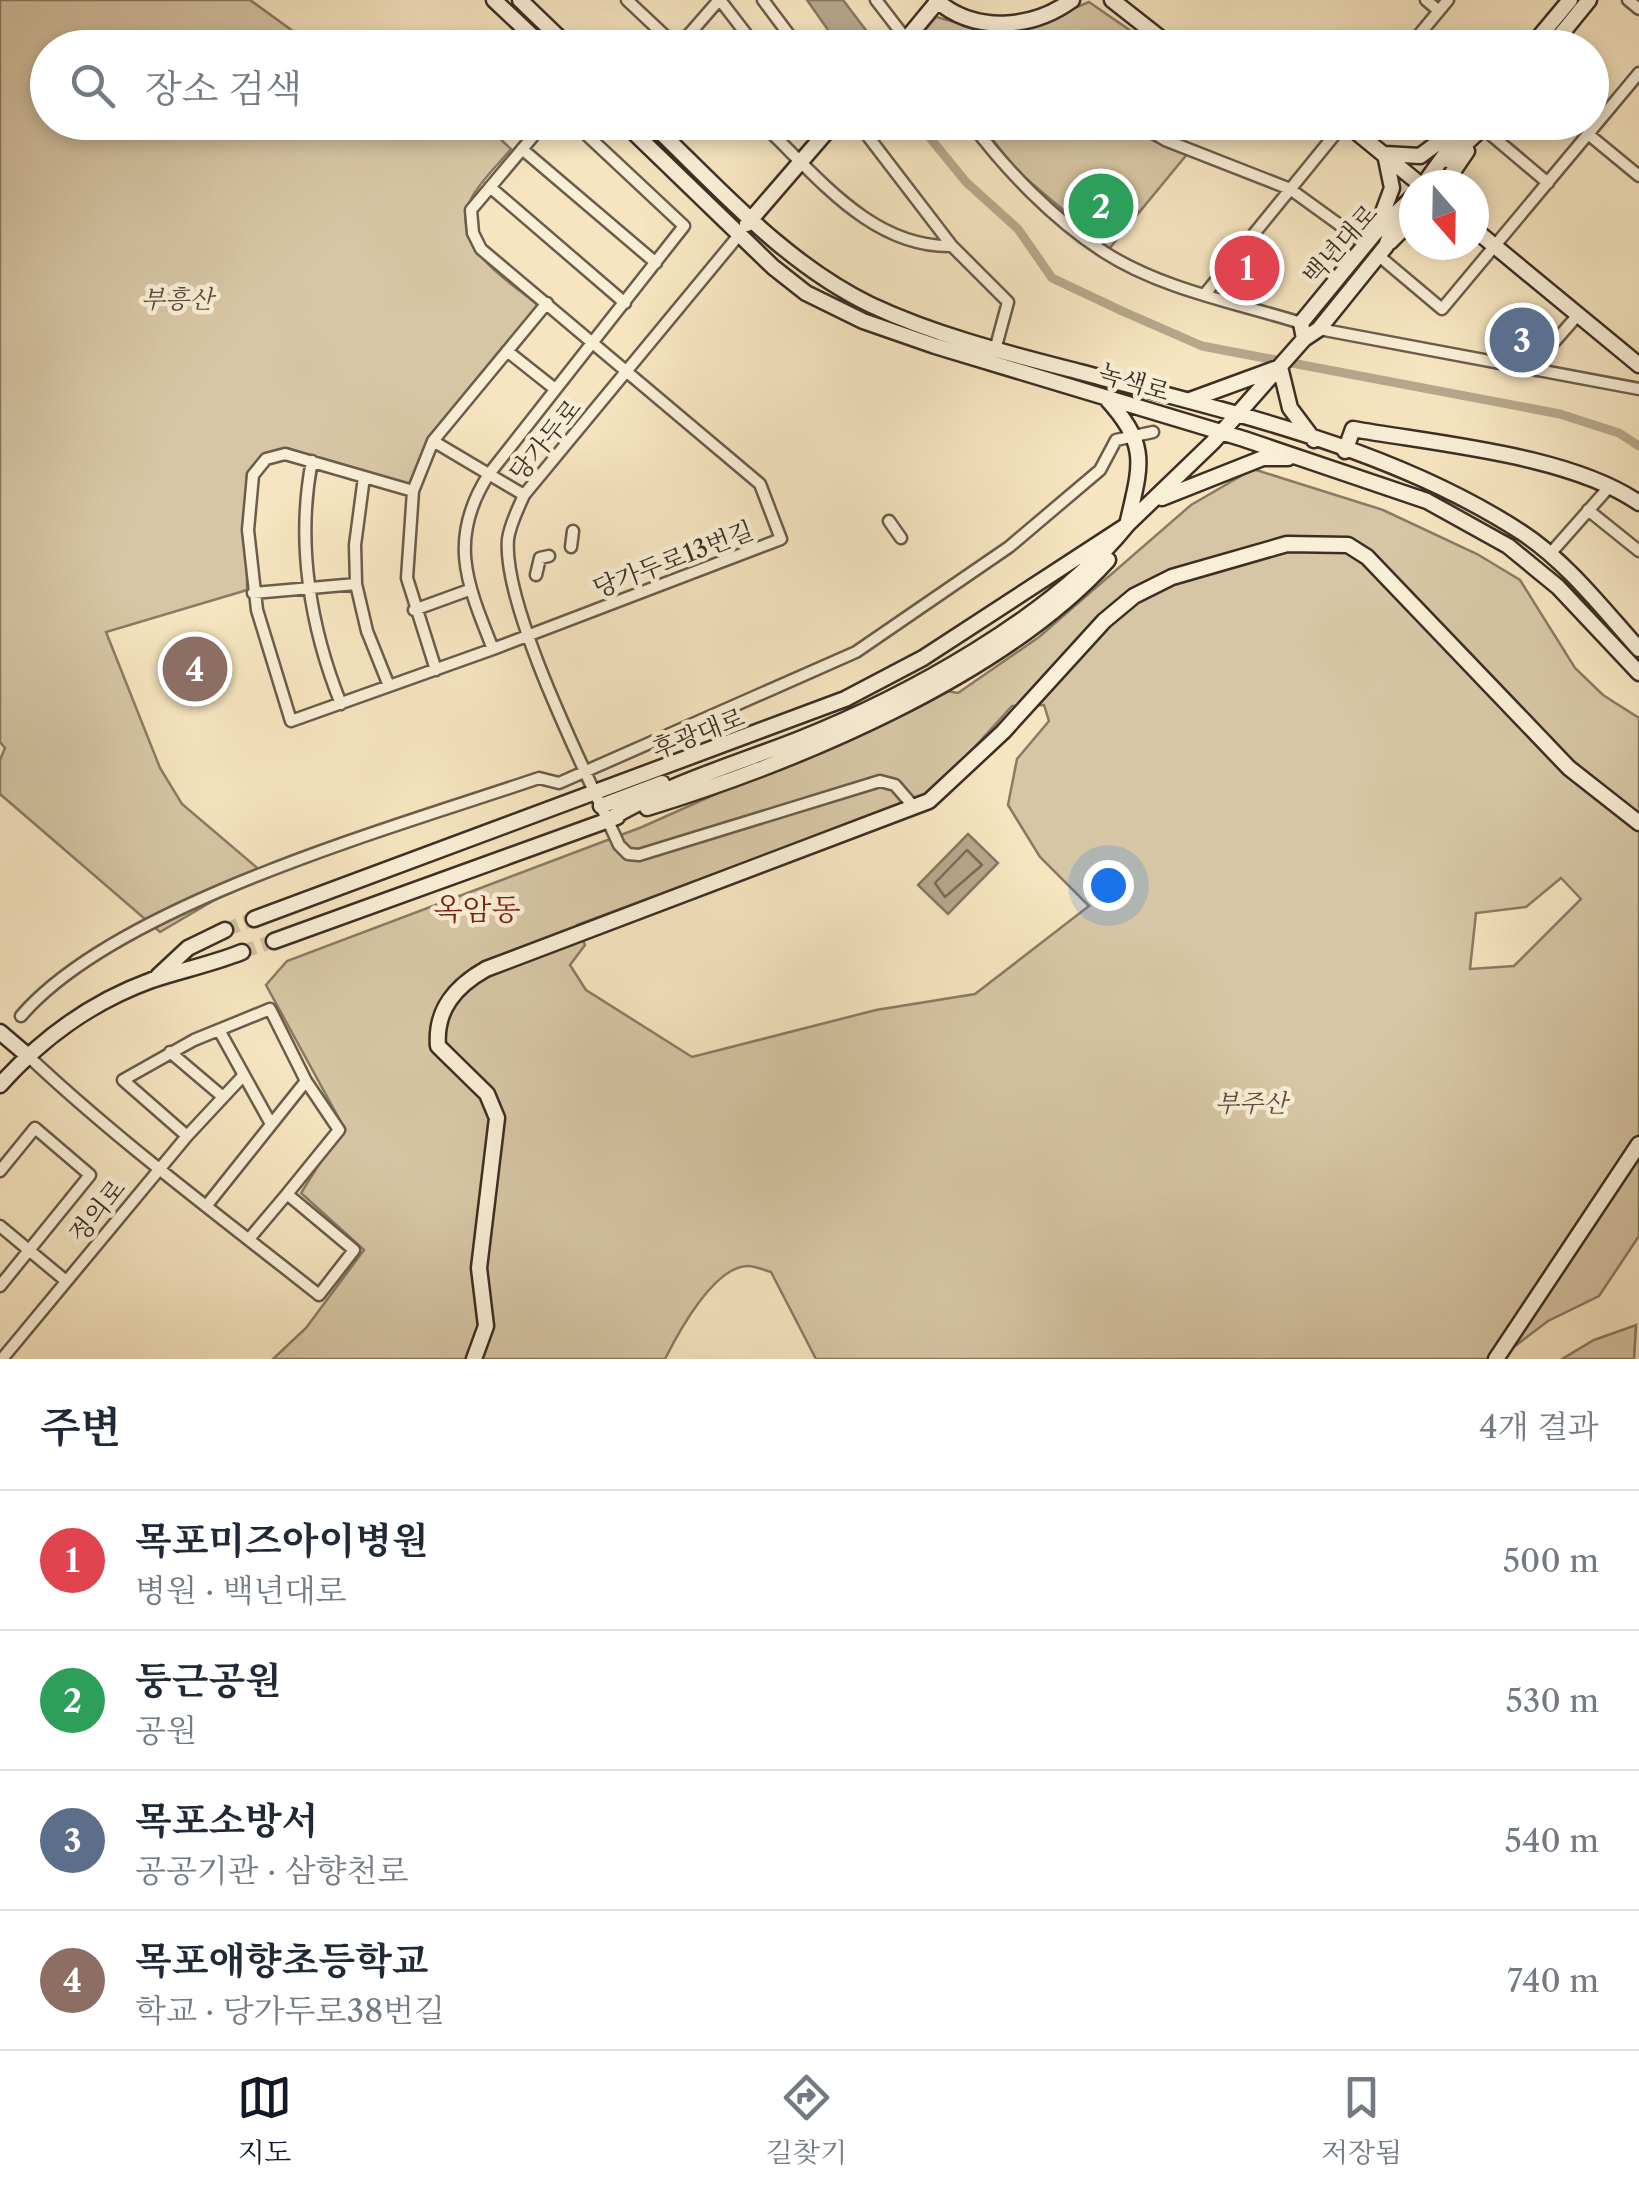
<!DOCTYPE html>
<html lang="ko">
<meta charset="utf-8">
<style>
:root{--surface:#fff;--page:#f6f6f7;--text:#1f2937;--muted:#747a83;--line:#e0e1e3;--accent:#111827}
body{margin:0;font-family:"Libre Caslon Text","Noto Serif KR",serif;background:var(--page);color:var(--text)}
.compass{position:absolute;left:1399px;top:170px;width:90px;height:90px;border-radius:50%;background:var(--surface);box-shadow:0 5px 15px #0003;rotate:160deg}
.you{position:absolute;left:1108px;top:885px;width:35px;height:35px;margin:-25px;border:8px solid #fff;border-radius:50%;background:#1a73e8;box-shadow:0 0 0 15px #1a73e833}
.badge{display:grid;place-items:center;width:65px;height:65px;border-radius:50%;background:var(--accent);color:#fff;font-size:32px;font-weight:700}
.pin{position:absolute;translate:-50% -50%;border:5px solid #fff;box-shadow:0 2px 10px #0006}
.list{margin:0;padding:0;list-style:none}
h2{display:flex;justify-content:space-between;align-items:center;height:130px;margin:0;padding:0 40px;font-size:42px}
h2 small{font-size:32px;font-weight:400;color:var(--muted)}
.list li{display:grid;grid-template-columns:65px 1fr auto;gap:30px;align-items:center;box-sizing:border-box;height:140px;padding:0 40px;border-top:2px solid var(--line)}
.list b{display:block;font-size:38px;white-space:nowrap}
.list p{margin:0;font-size:32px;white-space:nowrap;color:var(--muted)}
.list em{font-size:32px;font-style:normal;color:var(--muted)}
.icon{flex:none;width:55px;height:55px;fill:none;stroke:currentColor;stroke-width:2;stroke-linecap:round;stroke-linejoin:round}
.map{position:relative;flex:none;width:1639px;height:1359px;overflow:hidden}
.search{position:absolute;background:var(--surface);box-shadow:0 5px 15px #0003;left:30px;right:30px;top:30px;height:110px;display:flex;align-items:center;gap:25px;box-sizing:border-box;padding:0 35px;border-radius:55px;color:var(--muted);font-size:38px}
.sheet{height:690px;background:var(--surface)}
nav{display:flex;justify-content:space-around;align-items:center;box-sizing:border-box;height:140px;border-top:2px solid var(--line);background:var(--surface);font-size:28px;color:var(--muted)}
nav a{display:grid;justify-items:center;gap:5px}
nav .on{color:var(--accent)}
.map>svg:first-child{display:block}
</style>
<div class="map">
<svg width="1639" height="1359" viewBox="0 0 1639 1359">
<rect width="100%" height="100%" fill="#f6e5c0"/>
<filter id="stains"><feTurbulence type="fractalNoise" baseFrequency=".002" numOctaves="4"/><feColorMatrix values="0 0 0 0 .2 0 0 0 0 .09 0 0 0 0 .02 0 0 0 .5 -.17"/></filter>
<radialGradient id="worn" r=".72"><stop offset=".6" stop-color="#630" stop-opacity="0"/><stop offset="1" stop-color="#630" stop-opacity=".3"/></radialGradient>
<path fill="#d7c6a5" stroke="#8a7a64" stroke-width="2.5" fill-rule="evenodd" d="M0 0H250L315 47 48 48V122L483 123 511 149C498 165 480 181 471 199 447 245 509 281 538 305L429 437 410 485 287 448 265 454 247 473V590L106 632 160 768 182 804 262 872 160 932 0 794V760L5 748 0 742Z
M1089 2 1131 31 1118 48H921L916 41 936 17 985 30 1024 29Z
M980 123H1125L1154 141 1188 153 1109 249 1016 170Z
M1253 469 1383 510 1477 554 1520 580 1575 668 1603 695 1639 718V1236L1599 1296 1548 1321 1498 1359H816L771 1272C764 1270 755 1266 748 1266 714 1266 678 1333 665 1359H273L306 1328 364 1250 301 1193 343 1126 266 985 287 961 642 827 947 691 958 693 1039 637 1191 505ZM1044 705 1049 721 1017 759 1008 805 1040 857 1089 906 975 994 876 1010 692 1057 586 990 570 965 585 945 577 925 923 796 941 784 1012 706ZM1561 878 1581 899 1514 966 1470 969 1476 913 1526 907Z
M1636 1325 1634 1359H1562L1594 1340Z"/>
<path fill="#b7a78b" stroke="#867762" stroke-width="2.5" d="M807 0H843L878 46 840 47Z
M968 834 998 863 948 914 918 885Z"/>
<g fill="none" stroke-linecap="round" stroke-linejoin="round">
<path stroke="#7a6a58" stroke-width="2.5" d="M967 850 982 865 945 897 935 883Z"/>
<path stroke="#b7a78b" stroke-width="9" d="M917 122 966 182 1018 229 1052 278 1122 311 1202 346 1560 414 1619 433 1639 446"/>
<path stroke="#d1c0a1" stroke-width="14" stroke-dasharray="14 7" stroke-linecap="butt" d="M225 930 254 919
M242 952 274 941"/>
<defs>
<path id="street" d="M627 0 678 48
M720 0 757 48
M763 0 799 48
M876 0 913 48
M1426 0 1439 11
M1628 0 1639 9
M678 47 719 0
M1130 48 1146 29
M1408 48 1448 0
M760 122C816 174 870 248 952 246
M857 122 952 246 1008 302 995 350
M970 122C1006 170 1053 219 1104 252 1161 289 1237 303 1301 323
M1136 122 1165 140 1290 189 1366 244
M1484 129 1548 183
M1588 134 1639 176
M522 149 656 263
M490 187 625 303
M739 235 524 495C518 509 510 524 508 539 502 608 589 778 619 845L628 854 639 855 880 781 895 785 914 807
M1379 256 1442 309 1639 73
M1205 294 1345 122
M1319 329 1639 389
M507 351 555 389
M1537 370 1541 357 1577 316
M433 441 413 491 285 454 266 459 253 475 248 530 257 610 291 721 493 649C467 584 447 539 489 474L684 226 573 122
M312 461C296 542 310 627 341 704
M413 491 407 578 436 670
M524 495 433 441 547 303
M1588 510 1639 551
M889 521 901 538
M571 547 573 531
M1549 555 1610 486
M536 575 540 558 549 556
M356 584 355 545 364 477
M253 593 356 584 367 631 389 686
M414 610 469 590
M493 649 781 539 760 484 481 249 473 233 471 210 545 122
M21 1016C117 904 396 827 539 778L559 783 856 652 1009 547 1100 470 1116 440 1153 432
M219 1030 271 1124
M170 1052 223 1097
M187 1136 242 1077
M0 1171 35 1128 90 1175 0 1286
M207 1205 306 1081
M0 1226 66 1281
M249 1239 287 1194
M2 1359 187 1136 123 1080 194 1040 270 1009 306 1081 339 1130 287 1194 354 1250 319 1295C221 1217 118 1141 27 1055"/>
<path id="secondary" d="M494 0 545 48
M520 0 570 48
M936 0C975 34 1032 29 1072 0
M1112 0 1173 48
M899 48 937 2
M1530 48 1570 0
M1550 48 1589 0
M623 122 773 267 806 293 863 321 935 346 1244 439 1427 501 1508 546 1558 587 1639 673
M650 122C719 188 784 263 871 305 937 336 1010 354 1080 372 1229 412 1390 447 1521 532 1567 562 1602 608 1639 649
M1344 122 1421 185
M1448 160 1489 122
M1423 185 1462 131
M1451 185 1452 173 1467 151
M747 224 835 122
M1377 228 1392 188 1385 154 1420 156 1466 122
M1474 229 1639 365
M1390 242 1414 218
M1304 339 1301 323 1374 234 1414 196
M1105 397C1150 446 1141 464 1127 525
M1190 400 1280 367 1290 408 1314 440
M1345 451 1353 429C1437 444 1570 455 1639 503
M1162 498 1263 458H1288
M1127 525 1213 442 1304 339 1319 329 1386 246 1398 214
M601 806 662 783
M647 808C796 762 1001 678 1108 560
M254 919 845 699 923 658 1127 525C1054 616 906 697 797 740 733 765 667 784 608 820
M274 941 617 817
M158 976 188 948 225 930
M0 1032 27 1055
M0 1085C43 1037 91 1002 152 980 182 970 212 964 242 952
M474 1359 486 1326 479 1268 497 1118 487 1094 438 1046C435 1009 456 986 486 969L929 801 1003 732 1104 621 1134 596 1172 577 1287 544 1348 545 1367 557 1569 768 1639 823
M1496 1359 1639 1144"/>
</defs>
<use href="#street" stroke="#6b5c4b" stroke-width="15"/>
<use href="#secondary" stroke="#3d2e24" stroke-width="19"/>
<use href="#street" stroke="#f9eed6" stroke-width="10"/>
<use href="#secondary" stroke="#f9eed6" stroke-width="14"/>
</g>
<g text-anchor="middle" stroke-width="9" stroke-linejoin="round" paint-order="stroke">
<g font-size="25" fill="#3d2e24" stroke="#f9eed6">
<text transform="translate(1340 244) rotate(-48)" y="9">백년대로</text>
<text transform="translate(1134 382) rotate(17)" y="9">녹색로</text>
<text transform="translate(545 440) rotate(-51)" y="9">당가두로</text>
<text transform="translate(673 559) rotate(-21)" y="9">당가두로13번길</text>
<text transform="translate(698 733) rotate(-21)" y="9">후광대로</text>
<text transform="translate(97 1211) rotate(-51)" y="9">정의로</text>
</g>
<g font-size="25" font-style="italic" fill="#5c4c3e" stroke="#f9eed6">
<text x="177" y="308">부흥산</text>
<text x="1251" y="1112">부주산</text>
</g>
<g font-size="30" fill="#7a1f14" stroke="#f9eed6">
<text x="477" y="920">옥암동</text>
</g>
</g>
<rect width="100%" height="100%" filter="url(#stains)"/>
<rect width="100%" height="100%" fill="url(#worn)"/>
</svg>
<svg class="compass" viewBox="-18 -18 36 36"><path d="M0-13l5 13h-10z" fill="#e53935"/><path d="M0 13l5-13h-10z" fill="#747a83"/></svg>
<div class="you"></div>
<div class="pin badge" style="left:1247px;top:268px;background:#e0444e">1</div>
<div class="pin badge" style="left:1101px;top:206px;background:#2e9e5b">2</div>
<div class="pin badge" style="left:1522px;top:340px;background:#5c6f8a">3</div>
<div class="pin badge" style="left:195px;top:669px;background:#8d6e63">4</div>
<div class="search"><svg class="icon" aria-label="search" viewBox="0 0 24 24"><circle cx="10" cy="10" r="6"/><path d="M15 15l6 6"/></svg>장소 검색</div>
</div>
<section class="sheet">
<h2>주변<small>4개 결과</small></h2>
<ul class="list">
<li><span class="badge" style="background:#e0444e">1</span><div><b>목포미즈아이병원</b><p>병원 · 백년대로</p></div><em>500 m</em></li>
<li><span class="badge" style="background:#2e9e5b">2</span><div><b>둥근공원</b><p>공원</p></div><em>530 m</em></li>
<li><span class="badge" style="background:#5c6f8a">3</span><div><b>목포소방서</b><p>공공기관 · 삼향천로</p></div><em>540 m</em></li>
<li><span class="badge" style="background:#8d6e63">4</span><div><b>목포애향초등학교</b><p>학교 · 당가두로38번길</p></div><em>740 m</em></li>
</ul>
</section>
<nav>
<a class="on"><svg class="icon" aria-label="map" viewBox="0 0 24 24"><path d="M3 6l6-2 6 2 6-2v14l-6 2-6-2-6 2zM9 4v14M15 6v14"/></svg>지도</a>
<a><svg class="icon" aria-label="directions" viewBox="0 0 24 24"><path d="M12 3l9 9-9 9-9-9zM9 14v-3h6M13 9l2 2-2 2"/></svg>길찾기</a>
<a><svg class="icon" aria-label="saved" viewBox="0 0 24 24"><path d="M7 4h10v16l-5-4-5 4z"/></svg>저장됨</a>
</nav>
